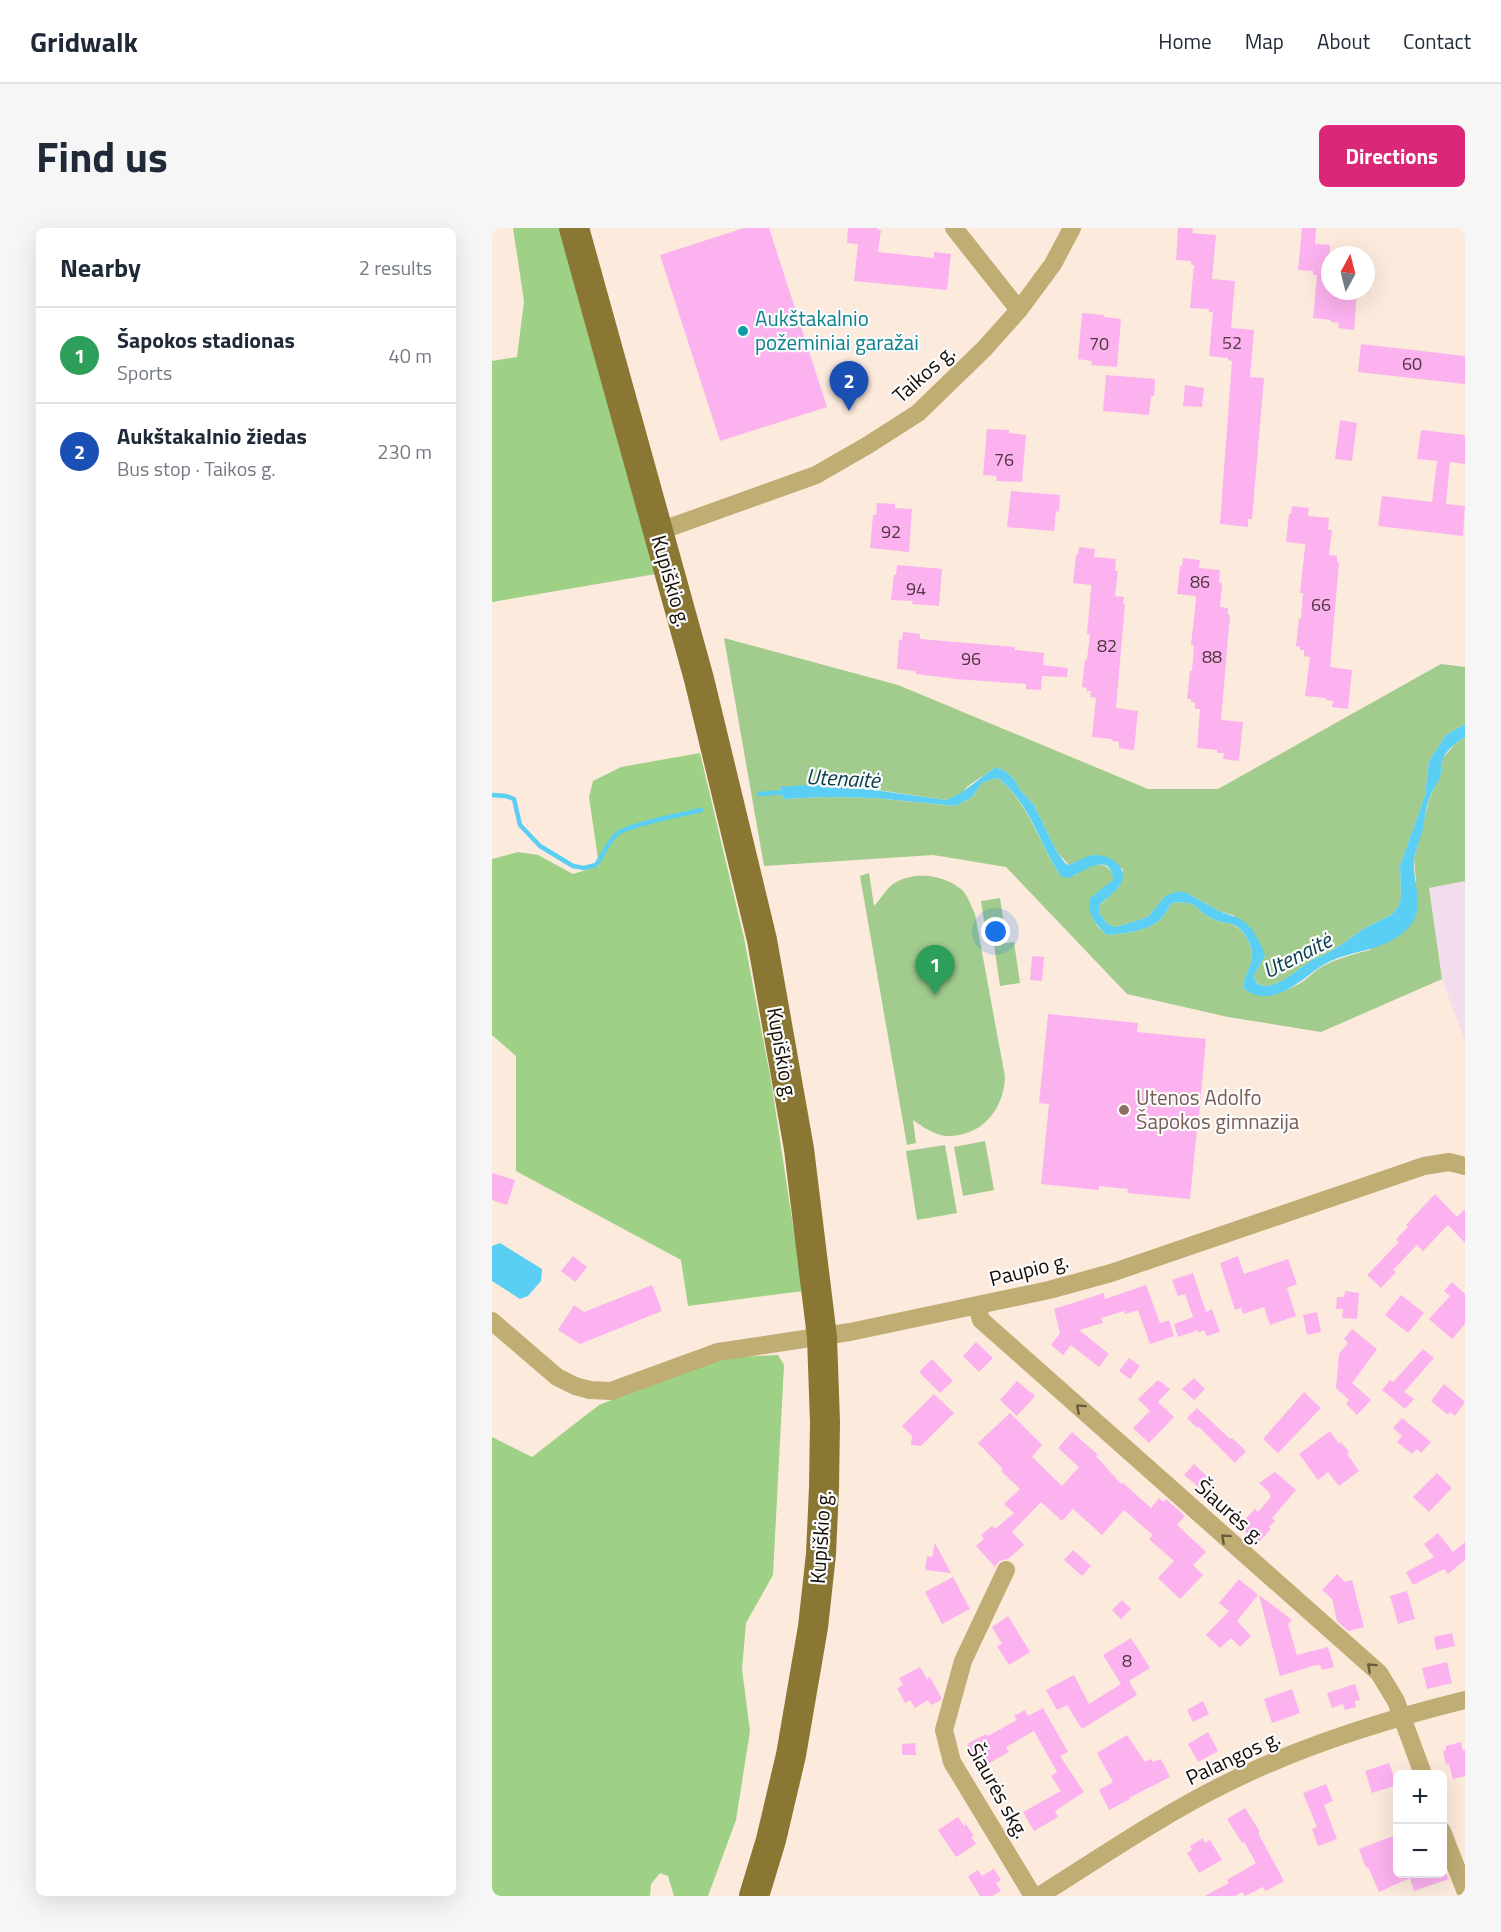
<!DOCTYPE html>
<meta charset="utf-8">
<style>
:root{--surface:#fff;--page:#f6f6f7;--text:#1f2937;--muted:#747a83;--line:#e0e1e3;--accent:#db2777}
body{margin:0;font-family:"Titillium Web",sans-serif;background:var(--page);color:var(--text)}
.controls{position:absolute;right:18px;bottom:18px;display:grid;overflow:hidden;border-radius:9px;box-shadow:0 6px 24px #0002}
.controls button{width:54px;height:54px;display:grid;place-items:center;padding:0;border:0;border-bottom:2px solid var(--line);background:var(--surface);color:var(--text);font:30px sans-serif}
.compass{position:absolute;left:829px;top:18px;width:54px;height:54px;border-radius:50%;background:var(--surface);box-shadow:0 6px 24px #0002;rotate:7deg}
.you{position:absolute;left:504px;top:704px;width:21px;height:21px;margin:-15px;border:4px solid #fff;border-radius:50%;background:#1a73e8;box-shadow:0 0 0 9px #1a73e833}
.badge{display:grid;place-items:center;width:39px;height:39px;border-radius:50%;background:var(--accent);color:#fff;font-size:20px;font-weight:700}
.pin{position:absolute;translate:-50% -50px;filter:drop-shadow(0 2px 3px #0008)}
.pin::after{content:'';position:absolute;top:32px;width:21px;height:18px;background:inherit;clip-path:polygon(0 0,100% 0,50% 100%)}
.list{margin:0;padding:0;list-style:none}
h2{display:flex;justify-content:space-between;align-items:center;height:78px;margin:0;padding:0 24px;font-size:26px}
h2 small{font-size:20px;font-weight:400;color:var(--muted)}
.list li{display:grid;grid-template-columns:39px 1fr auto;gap:18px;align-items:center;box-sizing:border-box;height:96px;padding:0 24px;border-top:2px solid var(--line)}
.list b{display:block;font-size:22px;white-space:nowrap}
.list p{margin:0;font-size:20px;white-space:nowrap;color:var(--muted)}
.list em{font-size:20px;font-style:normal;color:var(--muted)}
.map{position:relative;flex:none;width:973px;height:1668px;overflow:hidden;border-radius:9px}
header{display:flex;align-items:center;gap:36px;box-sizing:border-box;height:84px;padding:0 30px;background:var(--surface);border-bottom:2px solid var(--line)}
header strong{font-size:28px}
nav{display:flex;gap:33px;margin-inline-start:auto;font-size:21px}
.intro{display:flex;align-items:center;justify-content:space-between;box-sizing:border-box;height:144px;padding:0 36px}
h1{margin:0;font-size:42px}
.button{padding:15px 27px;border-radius:9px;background:var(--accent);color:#fff;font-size:21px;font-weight:700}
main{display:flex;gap:36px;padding:0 36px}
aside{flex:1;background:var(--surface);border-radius:9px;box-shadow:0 6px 24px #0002}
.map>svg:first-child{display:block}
</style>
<header>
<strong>Gridwalk</strong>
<nav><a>Home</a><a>Map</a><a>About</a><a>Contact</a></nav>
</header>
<div class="intro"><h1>Find us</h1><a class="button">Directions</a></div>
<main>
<aside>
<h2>Nearby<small>2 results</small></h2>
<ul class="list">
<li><span class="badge" style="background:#2e9e5b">1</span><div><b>Šapokos stadionas</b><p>Sports</p></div><em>40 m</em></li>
<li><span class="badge" style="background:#1a4fb4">2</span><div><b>Aukštakalnio žiedas</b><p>Bus stop · Taikos g.</p></div><em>230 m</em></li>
</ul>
</aside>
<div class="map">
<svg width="973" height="1668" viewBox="0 0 973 1668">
<rect width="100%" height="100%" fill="#fceadd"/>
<path fill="#f1ddec" d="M973 653V813L950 751 937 660Z"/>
<path fill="#a1cc8d" d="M232 410 406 457 656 561H726L949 436 973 439V496L954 507 937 533 933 567 908 638 909 670 906 679 899 687 871 701 849 717 830 728 823 730 790 753 777 758 768 757 763 753 762 746 773 728 741 687 727 683 695 665 673 668 656 689 624 699 615 696 607 684V678L627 659 631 641 595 629 577 637 565 624 542 577 528 562 522 551 513 543 504 539 476 558 468 567 454 572 386 562 327 556 288 560 291 571 334 569 383 570 464 578 480 569 491 554 506 550C537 575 547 616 569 649 573 648 580 648 584 647 585 646 586 644 587 643 601 634 620 633 622 652L598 670 605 698 615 707C631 706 657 703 669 691 673 687 676 680 680 675 707 672 701 681 721 691 728 695 737 694 743 698 753 703 761 719 760 730 758 741 750 750 752 761 770 774 792 765 810 754 818 749 824 741 833 737 847 730 862 726 878 722L924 653 922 631 938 569 948 549 951 530 963 516 973 509V653L937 660 950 751 829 804 736 789 635 766 514 639 441 627 272 638Z
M377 645 382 678C388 672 394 661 401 656 421 643 450 646 469 661 476 667 479 678 483 686L513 849C512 881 490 909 454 908 442 907 431 899 421 892L424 915 415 917 368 648Z
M508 670 514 709 495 712 489 673Z
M522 714 528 755 508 758 502 717Z
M493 913 502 962 471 968 462 919Z
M453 917 465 985 425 992 414 923Z"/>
<path fill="#9ed186" d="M21 0H71L164 346 0 374V133L25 129 32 73Z
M208 525 252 710 279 853 311 1063 196 1078 189 1032 24 943V828L0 807V631L26 624 46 627 81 646 107 638 97 569 101 553 129 539Z
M286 1127 292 1137 281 1347 254 1395 250 1441 258 1503 244 1592 216 1668H182L176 1648 168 1645 159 1656 158 1668H0V1209L40 1229 107 1177 198 1141 220 1130Z"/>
<path fill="#5bcef3" d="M973 496V509C965 514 954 522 951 531 949 537 950 543 948 549 946 556 940 562 938 569 934 579 933 590 931 601 928 611 924 621 922 631 920 654 934 678 918 698 894 726 856 720 828 739 806 754 780 781 752 761 750 750 758 741 760 730 761 719 753 703 744 698 737 694 728 695 721 691 701 681 707 672 680 675 676 680 673 687 669 691 657 703 631 706 615 707 604 697 594 685 598 670L621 652C620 623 591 642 578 650L569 649C547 616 538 575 506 550L491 554 480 569 464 578 383 570 334 569 291 571 288 559 327 556 354 558 454 572C473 565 487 550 504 539L513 543 522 551 528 562 542 577 565 624 573 635 577 637C585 633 596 627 604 627 618 627 635 638 630 653 627 663 613 670 607 678V684L615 696 624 699 656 689 673 668 686 663 695 665 727 683 749 691 760 701 770 719 773 728 762 747 763 753 767 757 777 758 790 753 823 730 830 728 849 717 871 701 899 687 906 679 909 670 908 638 933 567 937 533 954 507Z
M8 1015 50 1041 49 1053 36 1068 28 1071 0 1053V1018Z"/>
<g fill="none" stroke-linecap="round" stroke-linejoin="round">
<path stroke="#5bcef3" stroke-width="4.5" d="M267 566 294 564
M0 567 14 568 22 571 28 597 48 618 81 638 92 640 104 637C111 627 117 612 126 605 142 595 189 587 209 582"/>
</g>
<path fill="#fcb2ef" d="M252 0H277L335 179 228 213 168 27Z
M356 0H385V2H389L386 24 442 30V24L459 26 455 62 362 53 366 16 355 15Z
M686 0H701L700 5 724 7 720 51 743 53 739 100 762 102 758 149 772 150 760 291H756V299L728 296 740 133 736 132V130L717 128 721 84H717V81L698 80 702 37H699V33L684 32Z
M810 0H824L823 16 838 17V63H865L862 102 846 100 847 95 839 94V92L821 90 825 47H821V43L806 42Z
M590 85 612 87V89L629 91 625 139 599 137 600 133 586 131Z
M869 116 973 128V156L866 144Z
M614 147 663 151 662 168H659L657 187 611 183Z
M693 157 712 160 710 179 691 178Z
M848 192 865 195 860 233 843 231Z
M495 201 517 202V205L534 207 530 254 504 253 505 248 491 247Z
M929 202 973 207V236L958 234 954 276 973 278 971 308 886 298 890 268 940 274 945 233 925 231Z
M519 263 568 267 567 284 564 283 562 303 515 299Z
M385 275 403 276V280L420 281 417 324 378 320 381 287H384Z
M800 278 817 280 816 288 837 290 836 302H840L837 327 845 328V334L847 335 838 439 860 442 856 481 840 479 841 473 834 472V470L813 468 818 429 812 428V422H808V419L804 418 807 390 809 391 811 365H808L813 319V316L794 314 797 286H799Z
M587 319 603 321 602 329 624 331 623 343H626L623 368 632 369 631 375 633 376 624 480 646 483 642 522 627 520V514L620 513V511L600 509 604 470 598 469 599 463H594L595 460 590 459 593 431 595 432 598 406H595L599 361V357L581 355 584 327H586Z
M691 330 708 332 707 340 728 342 727 354 730 355 728 379 736 380V387H738L729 492 751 494 747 533 731 531 732 525H725V522L705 520 708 481H703V475L699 474V471H695L698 443H700L702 417H699L704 372 703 368 685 366 688 338H690Z
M405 337 450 341 447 378 420 376 421 373 399 372 402 347H404Z
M411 404 428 406V411L523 419V422L552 425 551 437 576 440 575 449 550 448 549 462 534 461V456L464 451 424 446V443L405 441 407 412H410Z
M540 728 552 729 550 753 538 752Z
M556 786 646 795 645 804 714 811 707 889H710L709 901H705L698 971 635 965 636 961 607 958V962L549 956 557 876 547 875Z
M0 945 23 952 15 977 0 972Z
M943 966 965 989 973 981V1015L956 997 931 1023 925 1017 901 1042 904 1044 889 1060 875 1047 907 1014 904 1011 916 999 914 997Z
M81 1028 95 1039 83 1054 69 1043Z
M746 1028 752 1046 796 1031 805 1056 795 1060 804 1088 778 1097 772 1079 751 1086 749 1080 743 1082 728 1035Z
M701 1045 714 1084 720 1081 728 1104 715 1108 712 1102 706 1105V1102L686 1109 682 1096 701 1089 693 1066 686 1068 680 1052Z
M960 1054 973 1066V1096L960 1111 937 1091 958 1068 952 1063Z
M160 1057 170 1083 88 1116 66 1102 82 1077 92 1084Z
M654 1057 668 1095 677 1092 682 1108 658 1116 646 1082 633 1086 632 1083 609 1090 611 1095 587 1102 617 1126 607 1139 579 1117 571 1127 559 1117 568 1105 562 1081 612 1065 613 1071Z
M853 1063 867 1065 865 1091 850 1090 851 1081H844L845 1069H852Z
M909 1067 932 1085 916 1105 893 1087Z
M825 1084 829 1104 815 1107 811 1087Z
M860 1101 885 1121 860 1155 879 1172 865 1187 854 1176 857 1172 844 1160 847 1126 856 1115 852 1111Z
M484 1114 501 1130 487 1144 471 1128Z
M931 1121 942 1130 912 1164 922 1171 913 1181 890 1162 898 1152 901 1154Z
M637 1130 648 1138 638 1151 627 1143Z
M440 1131 461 1153 448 1165 427 1144Z
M702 1150 713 1161 702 1172 690 1161Z
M666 1152 678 1161 666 1174 682 1189 657 1215 641 1200 658 1183 646 1171Z
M525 1153 543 1168 525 1188 508 1172Z
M952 1156 973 1174 963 1188 958 1184 956 1187 939 1173Z
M812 1164 829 1180 786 1225 771 1211Z
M442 1166 462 1185 429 1218 419 1217 420 1208 410 1198Z
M705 1180 738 1211 740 1210 754 1223 743 1235 707 1199 705 1200 695 1190Z
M518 1185 550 1217 540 1229 570 1258 587 1239 566 1220 580 1204 606 1227 604 1228 629 1256 630 1254 659 1280 667 1270 671 1274 674 1271 693 1288 685 1297 714 1324 701 1337 711 1347 688 1371 666 1350 682 1333 657 1311 661 1307 632 1282 610 1307 581 1281 570 1293 549 1274 520 1304 532 1317 516 1331 507 1333 503 1339 484 1318 492 1311 489 1307 500 1298 503 1301 522 1285 512 1276 528 1261 509 1243 511 1241 486 1215Z
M910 1190 939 1214 929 1225 925 1221 920 1226 905 1214 910 1208 901 1200Z
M838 1203 847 1216 849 1214 857 1224 855 1226 867 1243 847 1258 836 1244 826 1252 807 1226Z
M702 1236 717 1250 708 1260 692 1247Z
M783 1244 804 1262 780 1290 783 1293 777 1299 779 1301 765 1316 747 1297 763 1281 766 1284 779 1269 777 1266 778 1265 767 1255Z
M945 1245 960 1260 937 1284 921 1269Z
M946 1305 961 1324 973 1314V1332L956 1346 952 1341 921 1357 914 1344 942 1329 932 1316Z
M443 1315 459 1345 433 1342 435 1328 440 1329Z
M581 1322 599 1338 590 1348 572 1332Z
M845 1346 853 1354 860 1352 872 1399 856 1403 845 1393 840 1371 830 1362Z
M461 1349 478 1381 450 1396 433 1364Z
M747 1351 766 1367 745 1393 759 1408 748 1419 739 1410 728 1420 714 1407 737 1383 727 1375Z
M915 1363 923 1391 906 1396 898 1368Z
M767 1367 800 1392 796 1396 805 1427 836 1419 842 1439 830 1442 828 1437H824L788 1448Z
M630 1372 639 1381 629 1391 620 1382Z
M516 1388 538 1424 517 1437 505 1418 510 1416 500 1399Z
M960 1405 963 1418 944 1422 942 1409Z
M639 1410 658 1440 637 1453 645 1467 590 1501 575 1477 565 1482 554 1462 582 1447 597 1476 629 1456 611 1427Z
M955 1434 960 1455 935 1461 930 1440Z
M428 1439 435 1451 438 1449 449 1469V1472L439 1477 436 1472 423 1480 418 1472 413 1475 405 1460 411 1457 407 1450Z
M863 1456 868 1472 863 1473 864 1479 853 1482 851 1476 840 1480 835 1465Z
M800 1461 808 1485 780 1495 772 1471Z
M711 1473 717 1486 701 1494 695 1482Z
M551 1480 576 1524 568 1528 592 1564 563 1583 566 1589 542 1603 531 1584 569 1563 559 1548 565 1544 542 1503 514 1519 517 1524 494 1537 493 1535 488 1538 475 1516 494 1506 496 1508 525 1492 522 1488 533 1482 536 1488Z
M716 1504 726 1523 706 1534 696 1516Z
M635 1507 653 1534 659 1531 661 1534 669 1531 678 1549 637 1570 638 1571 617 1582 607 1562 621 1554 605 1525Z
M969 1514 971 1523 973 1522V1548L961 1551 957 1536 954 1537 951 1523 954 1522V1518Z
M423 1515 424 1527H410V1516Z
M897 1535 905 1557 880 1565 873 1543Z
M834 1556 841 1573 832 1577 845 1611 826 1618 820 1601 825 1599 811 1565Z
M753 1580 768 1604 766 1605 792 1653 774 1663 771 1659 753 1668 750 1664 743 1668H713L737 1655 735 1652 764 1635 752 1614 750 1615 735 1591Z
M466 1589 472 1598 474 1596 482 1608 479 1609 484 1616 464 1629 446 1602Z
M906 1606V1646H954L957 1651 922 1663 918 1650 887 1664 876 1639 874 1640 867 1621Z
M711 1610 713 1615 718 1612 730 1632 707 1645 695 1625 700 1622 698 1618Z
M502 1641 509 1652 504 1655 509 1663 500 1668H488L476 1648 486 1642 490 1648Z"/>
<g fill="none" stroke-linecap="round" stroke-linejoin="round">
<path stroke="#bfad73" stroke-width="18" d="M462 0 527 82
M165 304 324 247 376 217 426 185 492 121 527 82 561 36 580 0
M485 1078 489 1092 887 1445 904 1473 931 1546
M0 1093 65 1149 83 1158 98 1162 119 1163 226 1124 358 1104 557 1062 619 1045 932 938 957 934 973 938
M514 1342 471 1433 452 1502 460 1534 541 1668
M950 1603 973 1662
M547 1668C609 1629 670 1587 735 1555 811 1517 892 1492 973 1472"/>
<path stroke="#8a7734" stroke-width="30" d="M82 0 207 451 270 712 307 921 330 1109 333 1194 332 1260 329 1326 321 1399 299 1527 279 1612 262 1668"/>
</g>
<defs><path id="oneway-chevron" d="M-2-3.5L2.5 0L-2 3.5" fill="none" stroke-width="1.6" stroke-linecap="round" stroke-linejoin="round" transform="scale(1.5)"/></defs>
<g stroke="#6a5c3c">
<use href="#oneway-chevron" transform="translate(588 1180) rotate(-138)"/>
<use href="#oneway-chevron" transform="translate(733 1310) rotate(-138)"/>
<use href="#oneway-chevron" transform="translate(879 1439) rotate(-138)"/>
</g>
<circle fill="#0f9aa8" stroke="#fbfbfb" stroke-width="2" cx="251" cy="103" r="6"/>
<circle fill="#8d6e63" stroke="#fbfbfb" stroke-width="2" cx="632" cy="882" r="6"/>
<g text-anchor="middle" stroke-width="4.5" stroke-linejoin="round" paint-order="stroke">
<g font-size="18" fill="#503640">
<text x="740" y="121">52</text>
<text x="607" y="122">70</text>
<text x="920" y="142">60</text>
<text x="512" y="238">76</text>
<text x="399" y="310">92</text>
<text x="708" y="360">86</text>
<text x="424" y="367">94</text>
<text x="829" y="383">66</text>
<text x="615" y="424">82</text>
<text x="720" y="435">88</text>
<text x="479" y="437">96</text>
<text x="635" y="1439">8</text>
</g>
<g font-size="21" fill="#0d838f" stroke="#fbfbfb" text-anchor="start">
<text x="263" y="98">Aukštakalnio<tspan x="263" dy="24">požeminiai garažai</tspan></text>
</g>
<g font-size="21" fill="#160c06" stroke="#fbfbfb">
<text transform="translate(432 146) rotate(-42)" y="7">Taikos g.</text>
<text transform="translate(179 353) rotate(74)" y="7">Kupiškio g.</text>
<text transform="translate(290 826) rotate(80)" y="7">Kupiškio g.</text>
<text transform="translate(537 1042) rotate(-14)" y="7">Paupio g.</text>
<text transform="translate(738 1284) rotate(42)" y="7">Šiaurės g.</text>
<text transform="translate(329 1309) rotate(-86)" y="7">Kupiškio g.</text>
<text transform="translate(741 1530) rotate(-25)" y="7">Palangos g.</text>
<text transform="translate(506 1563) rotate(61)" y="7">Šiaurės skg.</text>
</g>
<g font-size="21" fill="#785e54" stroke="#fbfbfb" text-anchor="start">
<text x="644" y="877">Utenos Adolfo<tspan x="644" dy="24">Šapokos gimnazija</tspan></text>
</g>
<g font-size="22" font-style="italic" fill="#083e4d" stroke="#fbfbfb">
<text transform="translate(351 550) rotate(3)" y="8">Utenaitė</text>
<text transform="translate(805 727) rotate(-27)" y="8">Utenaitė</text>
</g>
</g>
</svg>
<div class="controls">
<button>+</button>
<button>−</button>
</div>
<svg class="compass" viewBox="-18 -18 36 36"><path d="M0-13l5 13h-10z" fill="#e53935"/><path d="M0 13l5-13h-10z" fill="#747a83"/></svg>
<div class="you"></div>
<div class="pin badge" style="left:443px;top:767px;background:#2e9e5b">1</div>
<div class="pin badge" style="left:357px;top:183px;background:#1a4fb4">2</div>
</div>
</main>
